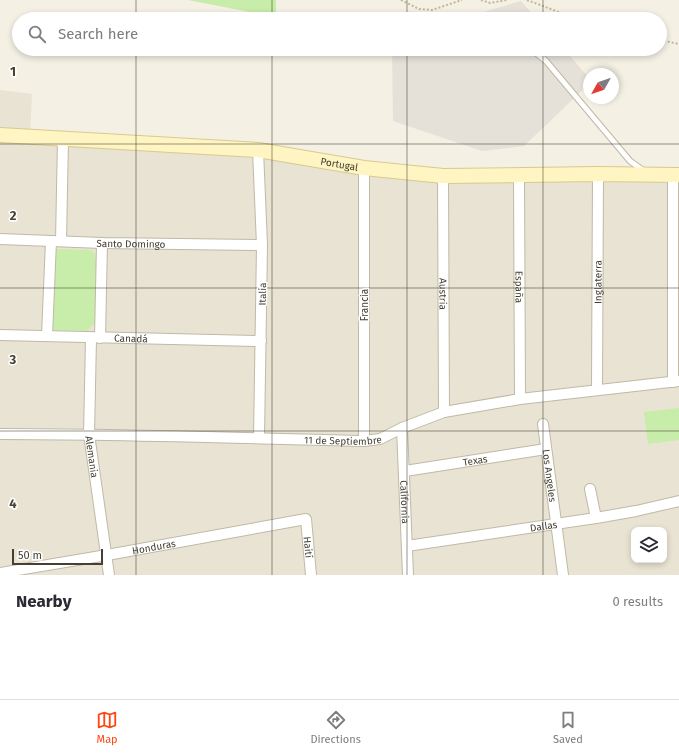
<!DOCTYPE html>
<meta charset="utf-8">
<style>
:root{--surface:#fff;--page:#f2f2f3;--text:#2b2b33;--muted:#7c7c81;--line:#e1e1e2;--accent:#ff4610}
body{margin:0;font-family:"Fira Sans",sans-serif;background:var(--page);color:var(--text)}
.controls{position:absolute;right:12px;bottom:12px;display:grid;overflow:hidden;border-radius:8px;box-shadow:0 2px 6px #0003}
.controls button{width:36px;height:36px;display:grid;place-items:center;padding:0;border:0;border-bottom:1px solid var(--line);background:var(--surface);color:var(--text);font:20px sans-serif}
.compass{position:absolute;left:583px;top:68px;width:36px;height:36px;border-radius:50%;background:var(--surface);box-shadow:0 2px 6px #0003;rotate:230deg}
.scale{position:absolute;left:12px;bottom:10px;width:91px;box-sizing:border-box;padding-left:4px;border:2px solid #464033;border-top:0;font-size:11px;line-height:14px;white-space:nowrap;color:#464033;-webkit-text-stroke:3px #fff;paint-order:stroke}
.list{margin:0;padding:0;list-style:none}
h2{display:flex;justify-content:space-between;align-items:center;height:52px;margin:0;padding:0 16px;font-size:17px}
h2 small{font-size:13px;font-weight:400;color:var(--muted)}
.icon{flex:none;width:22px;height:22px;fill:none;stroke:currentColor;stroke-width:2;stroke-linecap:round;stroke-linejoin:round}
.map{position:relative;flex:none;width:679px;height:575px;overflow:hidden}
.search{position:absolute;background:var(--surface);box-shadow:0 2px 6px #0003;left:12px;right:12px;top:12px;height:44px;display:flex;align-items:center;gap:10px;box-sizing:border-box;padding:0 14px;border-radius:22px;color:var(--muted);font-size:15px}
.sheet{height:124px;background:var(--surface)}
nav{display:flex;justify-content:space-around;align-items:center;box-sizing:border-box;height:56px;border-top:1px solid var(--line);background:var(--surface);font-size:11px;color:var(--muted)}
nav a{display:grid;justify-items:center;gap:2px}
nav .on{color:var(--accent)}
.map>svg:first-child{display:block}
</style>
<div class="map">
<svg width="679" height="575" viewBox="0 0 679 575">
<rect width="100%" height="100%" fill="#f4f0e4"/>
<path fill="#e8e3d2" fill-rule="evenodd" d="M0 90 32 94 30 136 258 150 364 168 679 175V575H0ZM634 530H664V560H634Z"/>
<path fill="#e5e1d9" d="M521 1 537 19H459Z
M392 49H564L589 78V84L524 146 482 151 393 121Z"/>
<path fill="#c8eca9" d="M188 0H276V17Z
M55 249 91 250 95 254 96 259 95 323 87 331 53 330Z
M679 408V440L648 444 644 412Z"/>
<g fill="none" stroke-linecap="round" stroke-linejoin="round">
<defs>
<path id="lane" d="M530 49 535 52 546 61 630 161 644 171"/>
<g id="street">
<path d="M258 150 262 245 259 438"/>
<path d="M364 168V441"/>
<path id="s1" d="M519 175 520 399"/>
<path d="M673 175V382"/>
<path id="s2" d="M443 176 444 412"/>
<path id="s3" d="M0 239 102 243 262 245"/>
<path d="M61 241 63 139"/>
<path id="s4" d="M0 335 261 341"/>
<path d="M47 336 51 241"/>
<path id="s5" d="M91 338 89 434 109 575"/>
<path d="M100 338 102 243"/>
<path id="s6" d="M597 390 598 174"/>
<path id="s7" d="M543 424 563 575"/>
<path id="s8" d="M402 428 408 575"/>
<path id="s9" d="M0 434C121 434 243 438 364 441L380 439 402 428 444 412 520 399 679 381"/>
<path id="s10" d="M405 471 546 449"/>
<path d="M590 489 596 518"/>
<path id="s11" d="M407 546 596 518 636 511 679 501"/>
<path id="s12" d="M0 573 107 555 306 519 311 575"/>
</g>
<g id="secondary">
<path id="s13" d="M0 135 258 150 364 168 443 176 598 174 679 175"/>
</g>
</defs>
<use href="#lane" stroke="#c0b9a6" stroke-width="7"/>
<use href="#street" stroke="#c0b9a6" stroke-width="12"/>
<use href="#secondary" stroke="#d7ca90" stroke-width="16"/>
<path stroke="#c3b696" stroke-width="2" stroke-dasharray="2 2" stroke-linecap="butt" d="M401 0 419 9 432 10 462 0
M481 0 490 3 507 0
M527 0 577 19
M660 40 679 44"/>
<use href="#lane" stroke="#fff" stroke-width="5"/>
<use href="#street" stroke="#fff" stroke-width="10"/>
<use href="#secondary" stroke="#fff5c3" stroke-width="14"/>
</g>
<path fill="none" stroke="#464033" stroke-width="1" stroke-opacity="0.55" d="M136 0V19M272 0V19M407 0V19M543 0V19M136 49V575M272 49V575M407 49V575M543 49V575M0 144H679M0 288H679M0 431H679"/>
<g text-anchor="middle" stroke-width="3" stroke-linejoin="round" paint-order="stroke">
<g font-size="10" fill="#464033" stroke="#fff">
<text dy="4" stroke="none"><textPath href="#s13" startOffset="341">Portugal</textPath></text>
<text dy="4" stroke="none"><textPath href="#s3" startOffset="131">Santo Domingo</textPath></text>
<text dy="4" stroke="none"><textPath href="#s6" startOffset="108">Inglaterra</textPath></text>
<text dy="4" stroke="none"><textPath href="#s1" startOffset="112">España</textPath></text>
<text transform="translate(262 294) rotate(-89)" y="4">Italia</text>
<text dy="4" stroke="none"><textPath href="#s2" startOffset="118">Austria</textPath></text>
<text transform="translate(364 305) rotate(-90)" y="4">Francia</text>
<text dy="4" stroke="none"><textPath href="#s4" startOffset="131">Canadá</textPath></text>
<text dy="4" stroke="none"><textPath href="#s9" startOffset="343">11 de Septiembre</textPath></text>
<text dy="4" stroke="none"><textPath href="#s5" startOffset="119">Alemania</textPath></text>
<text dy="4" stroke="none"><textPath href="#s10" startOffset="71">Texas</textPath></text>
<text dy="4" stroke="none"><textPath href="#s7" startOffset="52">Los Angeles</textPath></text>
<text dy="4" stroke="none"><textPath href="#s8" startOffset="74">California</textPath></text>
<text dy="4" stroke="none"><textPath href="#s11" startOffset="138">Dallas</textPath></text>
<text dy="4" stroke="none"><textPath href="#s12" startOffset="156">Honduras</textPath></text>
<text dy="4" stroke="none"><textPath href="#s12" startOffset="339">Haití</textPath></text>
</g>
</g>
<g font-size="13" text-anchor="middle" font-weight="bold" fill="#464033" stroke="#fff" stroke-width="3" stroke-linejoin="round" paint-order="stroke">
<text x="13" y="76">1</text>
<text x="13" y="220">2</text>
<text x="13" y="364">3</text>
<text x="13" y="508">4</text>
</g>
</svg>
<div class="controls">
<button><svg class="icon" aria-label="layers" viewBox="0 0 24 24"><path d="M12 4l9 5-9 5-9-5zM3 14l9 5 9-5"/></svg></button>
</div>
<svg class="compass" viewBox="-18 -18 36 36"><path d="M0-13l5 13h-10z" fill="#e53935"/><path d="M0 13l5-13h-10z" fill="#7c7c81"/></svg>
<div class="scale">50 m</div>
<div class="search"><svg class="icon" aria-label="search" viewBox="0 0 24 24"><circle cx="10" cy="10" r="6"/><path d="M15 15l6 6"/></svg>Search here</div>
</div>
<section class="sheet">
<h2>Nearby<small>0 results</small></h2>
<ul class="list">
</ul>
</section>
<nav>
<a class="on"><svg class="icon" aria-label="map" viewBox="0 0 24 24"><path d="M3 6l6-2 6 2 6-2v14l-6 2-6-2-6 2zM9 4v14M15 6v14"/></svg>Map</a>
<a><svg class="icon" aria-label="directions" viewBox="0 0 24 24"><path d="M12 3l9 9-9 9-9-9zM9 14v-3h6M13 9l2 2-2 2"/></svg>Directions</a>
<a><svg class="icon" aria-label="saved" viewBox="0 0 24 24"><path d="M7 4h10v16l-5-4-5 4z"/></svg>Saved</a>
</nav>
